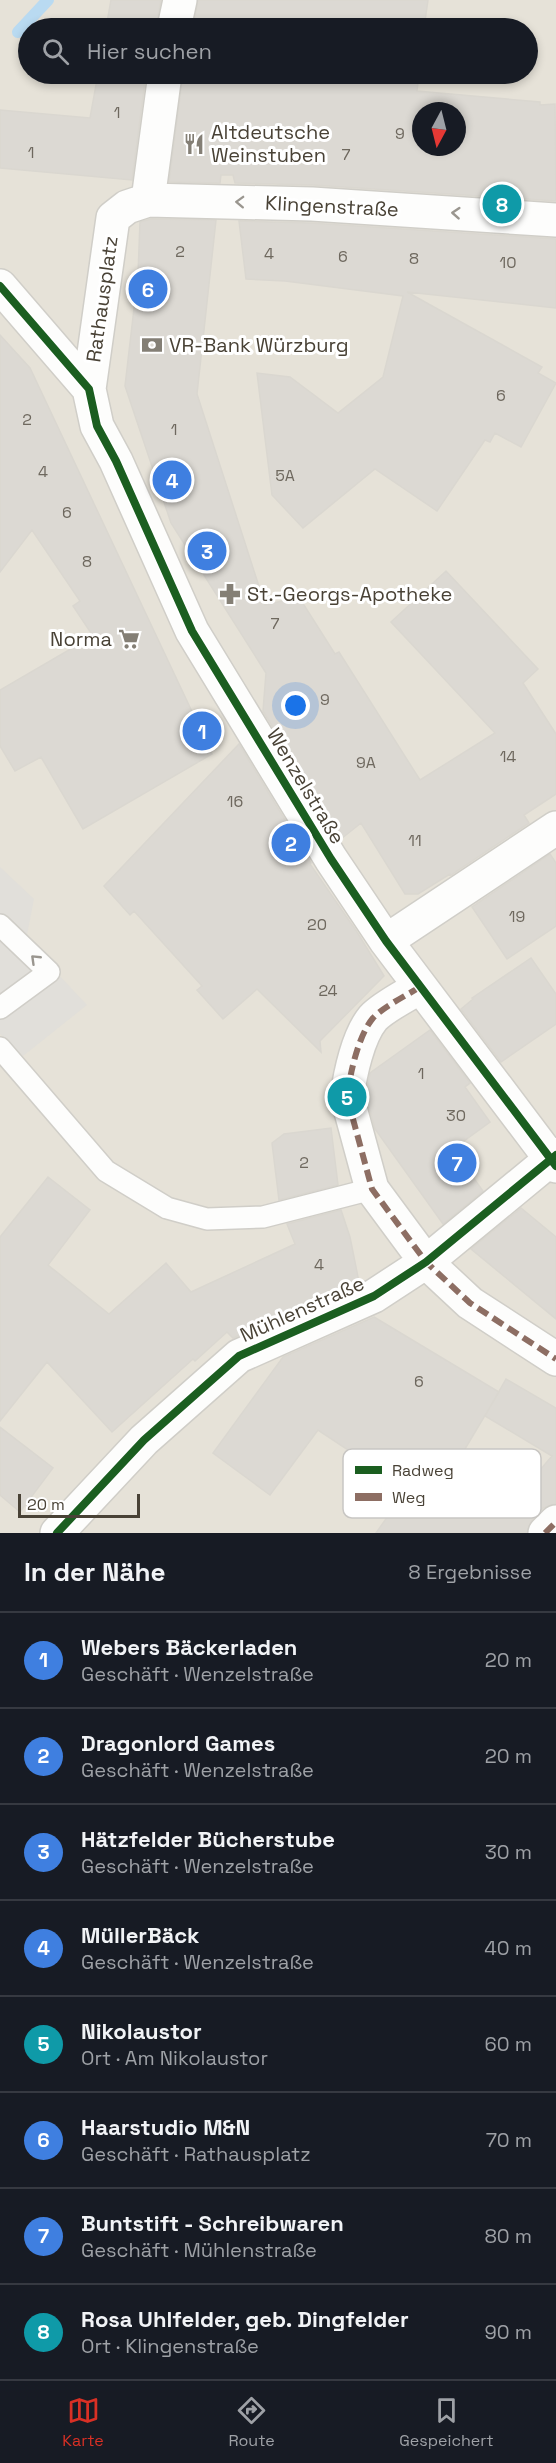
<!DOCTYPE html>
<html lang="de">
<meta charset="utf-8">
<style>
:root{--surface:#171b24;--page:#20242c;--text:#f1f3f6;--muted:#9ea1a6;--line:#363941;--accent:#d93025}
body{margin:0;font-family:"Space Grotesk",sans-serif;background:var(--page);color:var(--text)}
.compass{position:absolute;left:412px;top:102px;width:54px;height:54px;border-radius:50%;background:var(--surface);box-shadow:0 3px 9px #0003;rotate:187deg}
.scale{position:absolute;left:18px;bottom:15px;width:122px;box-sizing:border-box;padding-left:6px;border:3px solid #494236;border-top:0;font-size:16px;line-height:21px;white-space:nowrap;color:#494236;-webkit-text-stroke:4px #fff;paint-order:stroke}
.you{position:absolute;left:296px;top:706px;width:21px;height:21px;margin:-15px;border:4px solid #fff;border-radius:50%;background:#1a73e8;box-shadow:0 0 0 9px #1a73e833}
.badge{display:grid;place-items:center;width:39px;height:39px;border-radius:50%;background:var(--accent);color:#fff;font-size:20px;font-weight:700}
.pin{position:absolute;translate:-50% -50%;border:3px solid #fff;box-shadow:0 2px 6px #0006}
.list{margin:0;padding:0;list-style:none}
h2{display:flex;justify-content:space-between;align-items:center;height:78px;margin:0;padding:0 24px;font-size:26px}
h2 small{font-size:20px;font-weight:400;color:var(--muted)}
.list li{display:grid;grid-template-columns:39px 1fr auto;gap:18px;align-items:center;box-sizing:border-box;height:96px;padding:0 24px;border-top:2px solid var(--line)}
.list b{display:block;font-size:22px;white-space:nowrap}
.list p{margin:0;font-size:20px;white-space:nowrap;color:var(--muted)}
.list em{font-size:20px;font-style:normal;color:var(--muted)}
.icon{flex:none;width:33px;height:33px;fill:none;stroke:currentColor;stroke-width:2;stroke-linecap:round;stroke-linejoin:round}
.map{position:relative;flex:none;width:556px;height:1533px;overflow:hidden}
.search{position:absolute;background:var(--surface);box-shadow:0 3px 9px #0003;left:18px;right:18px;top:18px;height:66px;display:flex;align-items:center;gap:15px;box-sizing:border-box;padding:0 21px;border-radius:33px;color:var(--muted);font-size:22px}
.sheet{height:846px;background:var(--surface)}
nav{display:flex;justify-content:space-around;align-items:center;box-sizing:border-box;height:84px;border-top:2px solid var(--line);background:var(--surface);font-size:16px;color:var(--muted)}
nav a{display:grid;justify-items:center;gap:3px}
nav .on{color:var(--accent)}
.map>svg:first-child{display:block}
</style>
<div class="map">
<svg width="556" height="1533" viewBox="0 0 556 1533">
<rect width="100%" height="100%" fill="#f2f0eb"/>
<path fill="#e6e2d8" fill-rule="evenodd" d="M0 0H556V1533H0ZM28 28H528V74H28ZM421 111H457V147H421Z"/>
<path fill="#e1dfda" d="M0 867 34 899 26 940 87 1005 23 1056 0 1034Z"/>
<g fill="none" stroke-linecap="round" stroke-linejoin="round">
<path stroke="#b9daf1" stroke-width="12" d="M18 32 48 0"/>
</g>
<path fill="#dcd9d3" stroke="#dad7d0" stroke-width="1.5" fill-rule="evenodd" d="M111 0H161L156 28H106Z
M198 0H428L424 28H193Z
M98 74H146L132 180 0 168V110L90 118Z
M183 74H419L417 91 540 102V105L555 104 556 201 313 185 235 183 233 175H221L220 183 169 182ZM421 111H457V147H421Z
M151 219 216 220 197 394 265 605 299 597 335 654 339 652 420 780 495 733 391 622 446 571 538 669 523 683 556 734V794L524 815 529 823 451 875 450 874 418 894H405L361 823 341 839 263 711 266 673 171 523 125 386 138 274 140 222Z
M239 221 311 223 556 239V308L407 292 542 367 538 373 556 383 521 447 495 433 490 442 485 440 437 511 375 469 303 528 272 495 257 373 290 377 338 413 383 377 403 296 285 281 246 279Z
M0 335 30 368 212 754 83 829 41 757 15 771 0 746V690L93 636 73 606 80 601 32 530 0 572Z
M239 744 311 863 310 864 357 932 384 976 320 1041 321 1052 257 989 223 1019 197 990 202 986 134 911 130 915 104 886Z
M550 854 556 863V926L507 959 472 907Z
M531 958 556 994V1024L501 1062 461 1009 473 999 472 998Z
M430 1030 470 1083 465 1087 490 1122 453 1149 483 1191 443 1224 375 1129 366 1096 370 1073Z
M331 1128 338 1185 279 1200 272 1143 284 1134Z
M48 1177 90 1210 48 1265 109 1314 166 1263 191 1292 295 1244 287 1224 341 1210 350 1237 359 1282 233 1338 227 1332 195 1361 193 1359 112 1432 47 1362 0 1421V1237Z
M521 1208 556 1237V1319L471 1249Z
M374 1317 499 1392 450 1474 505 1511 552 1456 485 1416 506 1379 556 1408V1504L543 1508 532 1520 527 1533H376L407 1489 318 1430 270 1495 213 1453 283 1357Z
M0 1427 53 1468 20 1512 0 1495Z"/>
<g fill="none" stroke-linecap="round" stroke-linejoin="round">
<defs>
<path id="service" d="M0 925 49 972 0 1008
M0 1048 106 1171 167 1208 207 1219 263 1217 372 1189"/>
<path id="minor" d="M174 28 180 0
M148 200 165 74
M556 220 312 204 148 200 127 207 113 218 89 389 97 426 116 461 192 631 331 859 386 941 556 1166
M0 286 89 389
M386 941 556 828
M420 987C407 995 383 1007 373 1018 358 1036 350 1074 347 1097L372 1189 426 1262 470 1303 556 1359
M57 1533 144 1440 239 1356 374 1296 426 1262 556 1155
M545 1533 556 1522"/>
</defs>
<use href="#service" stroke="#d0cec8" stroke-width="24"/>
<use href="#minor" stroke="#d0cec8" stroke-width="36"/>
<use href="#service" stroke="#fdfdfc" stroke-width="21"/>
<use href="#minor" stroke="#fdfdfc" stroke-width="33"/>
<path stroke="#8d6e63" stroke-width="6" stroke-dasharray="12 6" stroke-linecap="butt" d="M420 987C407 995 383 1007 373 1018 358 1036 350 1074 347 1097L372 1189 426 1262 470 1303 556 1359
M545 1533 556 1522"/>
<defs>
<path id="cycleway" d="M0 286 89 389 97 426 116 461 192 631 331 859 386 941 556 1166
M57 1533 144 1440 239 1356 374 1296 426 1262 556 1155"/>
</defs>
<use href="#cycleway" stroke="#fff" stroke-width="11"/>
<use href="#cycleway" stroke="#1b5e20" stroke-width="8"/>
</g>
<defs><path id="oneway-chevron" d="M-2-3.5L2.5 0L-2 3.5" fill="none" stroke-width="1.6" stroke-linecap="round" stroke-linejoin="round" transform="scale(1.5)"/></defs>
<g stroke="#9a968f">
<use href="#oneway-chevron" transform="translate(240 202) rotate(-178)"/>
<use href="#oneway-chevron" transform="translate(456 213) rotate(-176)"/>
<use href="#oneway-chevron" transform="translate(35 959) rotate(-136)"/>
</g>
<defs>
<symbol id="restaurant-bare" viewBox="-9 -9 18 18"><path d="M-5-6h1v4h1v-4h1v4h1v-4h1v5L-1.5 .5V6h-2V.5L-5-1ZM5-6V6H3V1.5H1.5Q1.5-4 5-6Z" fill="#847f75" stroke="#fff" stroke-width="2.5" paint-order="stroke"/></symbol>
<symbol id="bank-bare" viewBox="-9 -9 18 18"><path d="M-6-4H6V4H-6ZM0-2.3a2.3 2.3 0 1 0 0 4.6a2.3 2.3 0 1 0 0-4.6Z" fill="#847f75" stroke="#fff" stroke-width="2.5" paint-order="stroke"/></symbol>
<symbol id="pharmacy-bare" viewBox="-9 -9 18 18"><path d="M-2-6h4v4h4v4h-4v4h-4v-4h-4v-4h4Z" fill="#847f75" stroke="#fff" stroke-width="2.5" paint-order="stroke"/></symbol>
<symbol id="supermarket-bare" viewBox="-9 -9 18 18"><path d="M-6-5.5h2.5l.6 2H6L4.5 2H-2.5L-4.4-4H-6ZM-1.5 3.2a1.3 1.3 0 1 0 .1 0ZM3 3.2a1.3 1.3 0 1 0 .1 0Z" fill="#847f75" stroke="#fff" stroke-width="2.5" paint-order="stroke"/></symbol>
</defs>
<g fill-rule="evenodd">
<use href="#restaurant-bare" x="179" y="129" width="30" height="30"/>
<use href="#bank-bare" x="137" y="330" width="30" height="30"/>
<use href="#pharmacy-bare" x="215" y="579" width="30" height="30"/>
<use href="#supermarket-bare" x="114" y="624" width="30" height="30"/>
</g>
<g text-anchor="middle" stroke-width="6" stroke-linejoin="round" paint-order="stroke">
<g font-size="16" fill="#6e685e">
<text x="117" y="118">1</text>
<text x="400" y="139">9</text>
<text x="31" y="158">1</text>
<text x="346" y="160">7</text>
<text x="180" y="257">2</text>
<text x="269" y="259">4</text>
<text x="343" y="262">6</text>
<text x="414" y="264">8</text>
<text x="508" y="268">10</text>
<text x="501" y="401">6</text>
<text x="27" y="425">2</text>
<text x="174" y="435">1</text>
<text x="43" y="477">4</text>
<text x="285" y="481">5A</text>
<text x="67" y="518">6</text>
<text x="87" y="567">8</text>
<text x="275" y="629">7</text>
<text x="325" y="705">9</text>
<text x="508" y="762">14</text>
<text x="366" y="768">9A</text>
<text x="235" y="807">16</text>
<text x="415" y="846">11</text>
<text x="517" y="922">19</text>
<text x="317" y="930">20</text>
<text x="328" y="996">24</text>
<text x="421" y="1079">1</text>
<text x="456" y="1121">30</text>
<text x="304" y="1168">2</text>
<text x="319" y="1270">4</text>
<text x="419" y="1387">6</text>
</g>
<g font-size="20" fill="#494236" stroke="#fff" text-anchor="start">
<text x="211" y="139">Altdeutsche<tspan x="211" dy="23">Weinstuben</tspan></text>
<text x="169" y="352">VR-Bank Würzburg</text>
<text x="247" y="601">St.-Georgs-Apotheke</text>
<text x="112" y="646" text-anchor="end">Norma</text>
</g>
<g font-size="20" fill="#494236" stroke="#fff">
<text transform="translate(332 206) rotate(3)" y="7">Klingenstraße</text>
<text transform="translate(102 299) rotate(-82)" y="7">Rathausplatz</text>
<text transform="translate(306 786) rotate(59)" y="7">Wenzelstraße</text>
<text transform="translate(302 1309) rotate(-24)" y="7">Mühlenstraße</text>
</g>
</g>
<rect x="343" y="1449" width="198" height="69" rx="9" fill="#fff" stroke="#c8c6c3" stroke-width="1.5"/>
<rect x="355" y="1466" width="27" height="8" fill="#1b5e20"/>
<rect x="355" y="1493" width="27" height="8" fill="#8d6e63"/>
<g font-size="16" fill="#494236">
<text x="392" y="1476">Radweg</text>
<text x="392" y="1503">Weg</text>
</g>
</svg>
<svg class="compass" viewBox="-18 -18 36 36"><path d="M0-13l5 13h-10z" fill="#e53935"/><path d="M0 13l5-13h-10z" fill="#9ea1a6"/></svg>
<div class="scale">20 m</div>
<div class="you"></div>
<div class="pin badge" style="left:202px;top:731px;background:#3f7fe0">1</div>
<div class="pin badge" style="left:291px;top:843px;background:#3f7fe0">2</div>
<div class="pin badge" style="left:207px;top:551px;background:#3f7fe0">3</div>
<div class="pin badge" style="left:172px;top:480px;background:#3f7fe0">4</div>
<div class="pin badge" style="left:347px;top:1097px;background:#0f9aa8">5</div>
<div class="pin badge" style="left:148px;top:289px;background:#3f7fe0">6</div>
<div class="pin badge" style="left:457px;top:1163px;background:#3f7fe0">7</div>
<div class="pin badge" style="left:502px;top:204px;background:#0f9aa8">8</div>
<div class="search"><svg class="icon" aria-label="search" viewBox="0 0 24 24"><circle cx="10" cy="10" r="6"/><path d="M15 15l6 6"/></svg>Hier suchen</div>
</div>
<section class="sheet">
<h2>In der Nähe<small>8 Ergebnisse</small></h2>
<ul class="list">
<li><span class="badge" style="background:#3f7fe0">1</span><div><b>Webers Bäckerladen</b><p>Geschäft · Wenzelstraße</p></div><em>20 m</em></li>
<li><span class="badge" style="background:#3f7fe0">2</span><div><b>Dragonlord Games</b><p>Geschäft · Wenzelstraße</p></div><em>20 m</em></li>
<li><span class="badge" style="background:#3f7fe0">3</span><div><b>Hätzfelder Bücherstube</b><p>Geschäft · Wenzelstraße</p></div><em>30 m</em></li>
<li><span class="badge" style="background:#3f7fe0">4</span><div><b>MüllerBäck</b><p>Geschäft · Wenzelstraße</p></div><em>40 m</em></li>
<li><span class="badge" style="background:#0f9aa8">5</span><div><b>Nikolaustor</b><p>Ort · Am Nikolaustor</p></div><em>60 m</em></li>
<li><span class="badge" style="background:#3f7fe0">6</span><div><b>Haarstudio M&amp;N</b><p>Geschäft · Rathausplatz</p></div><em>70 m</em></li>
<li><span class="badge" style="background:#3f7fe0">7</span><div><b>Buntstift - Schreibwaren</b><p>Geschäft · Mühlenstraße</p></div><em>80 m</em></li>
<li><span class="badge" style="background:#0f9aa8">8</span><div><b>Rosa Uhlfelder, geb. Dingfelder</b><p>Ort · Klingenstraße</p></div><em>90 m</em></li>
</ul>
</section>
<nav>
<a class="on"><svg class="icon" aria-label="map" viewBox="0 0 24 24"><path d="M3 6l6-2 6 2 6-2v14l-6 2-6-2-6 2zM9 4v14M15 6v14"/></svg>Karte</a>
<a><svg class="icon" aria-label="directions" viewBox="0 0 24 24"><path d="M12 3l9 9-9 9-9-9zM9 14v-3h6M13 9l2 2-2 2"/></svg>Route</a>
<a><svg class="icon" aria-label="saved" viewBox="0 0 24 24"><path d="M7 4h10v16l-5-4-5 4z"/></svg>Gespeichert</a>
</nav>
